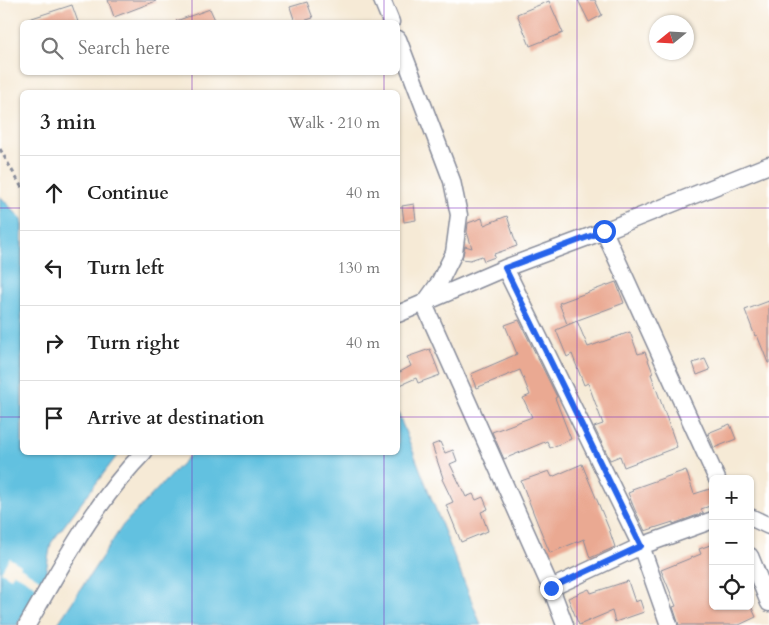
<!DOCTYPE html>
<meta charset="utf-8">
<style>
:root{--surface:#fff;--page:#f2f2f2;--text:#222;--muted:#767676;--line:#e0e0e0}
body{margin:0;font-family:Cardo,serif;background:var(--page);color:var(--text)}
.controls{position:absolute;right:15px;bottom:15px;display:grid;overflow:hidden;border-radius:8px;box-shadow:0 1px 4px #0004}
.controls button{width:45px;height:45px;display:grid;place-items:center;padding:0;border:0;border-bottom:1px solid var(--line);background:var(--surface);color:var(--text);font:25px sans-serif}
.compass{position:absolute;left:649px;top:15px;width:45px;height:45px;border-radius:50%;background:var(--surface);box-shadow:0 1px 4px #0004;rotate:252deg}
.stop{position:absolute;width:15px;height:15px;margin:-11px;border:4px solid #2563eb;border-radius:50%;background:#fff}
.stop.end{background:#2563eb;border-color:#fff;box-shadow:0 1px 5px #0008}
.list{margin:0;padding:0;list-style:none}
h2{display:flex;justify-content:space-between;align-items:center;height:65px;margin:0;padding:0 20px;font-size:21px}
h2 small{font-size:16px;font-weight:400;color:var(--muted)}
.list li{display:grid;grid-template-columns:32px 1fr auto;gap:15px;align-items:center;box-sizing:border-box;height:75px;padding:0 20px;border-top:1px solid var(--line)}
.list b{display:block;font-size:19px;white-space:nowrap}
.list em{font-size:16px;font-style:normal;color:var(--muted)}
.icon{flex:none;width:28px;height:28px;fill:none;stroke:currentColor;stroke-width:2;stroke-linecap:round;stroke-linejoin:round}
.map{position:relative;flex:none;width:769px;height:625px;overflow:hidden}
.search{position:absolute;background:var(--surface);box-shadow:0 1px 4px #0004;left:20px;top:20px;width:380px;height:55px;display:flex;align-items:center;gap:12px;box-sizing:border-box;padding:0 18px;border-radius:8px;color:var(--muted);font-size:19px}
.panel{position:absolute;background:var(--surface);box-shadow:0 1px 4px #0004;left:20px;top:90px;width:380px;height:365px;border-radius:8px}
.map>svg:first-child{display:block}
</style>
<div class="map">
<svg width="769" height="625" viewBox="0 0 769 625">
<rect width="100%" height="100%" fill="#fff"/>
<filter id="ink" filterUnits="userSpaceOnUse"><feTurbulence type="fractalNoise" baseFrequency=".02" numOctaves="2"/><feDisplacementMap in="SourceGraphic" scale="10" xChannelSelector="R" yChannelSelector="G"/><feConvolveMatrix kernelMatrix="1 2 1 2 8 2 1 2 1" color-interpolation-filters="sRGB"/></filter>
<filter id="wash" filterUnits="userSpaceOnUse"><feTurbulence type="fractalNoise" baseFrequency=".0096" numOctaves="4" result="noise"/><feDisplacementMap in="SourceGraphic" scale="20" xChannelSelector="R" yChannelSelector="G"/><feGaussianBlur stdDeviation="1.12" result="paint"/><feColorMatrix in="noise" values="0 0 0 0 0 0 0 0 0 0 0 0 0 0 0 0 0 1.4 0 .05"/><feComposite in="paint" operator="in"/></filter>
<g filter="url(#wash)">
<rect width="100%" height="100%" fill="#f6ead6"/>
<path fill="#62c1e0" stroke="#3e789f" d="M0 196 22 220V452L119 453 51 543 44 582 17 625H0Z
M398 413 481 625H57L123 525 192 453 398 452Z"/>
<path fill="#f6ead6" d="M9 558 21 565 20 567 44 582 40 589 14 573 11 578 1 572Z"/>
<g id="blocks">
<path fill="#eaa992" d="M108 0H155L156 1 114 17Z
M578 0H595L602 15 589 22Z
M549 1 563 33 530 46 517 14Z
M307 2 313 18 300 22H295L290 7Z
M72 5 78 22H27L26 20Z
M210 9 216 22H177L176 21Z
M414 204 416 220 404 222 402 206Z
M507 216 517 246 494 254 495 257 484 261 482 256 470 260 462 259 465 246 472 248 467 232 468 223 482 218 484 225Z
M616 282 624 303 567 324 559 303Z
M769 301V363H768L757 335 755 336 745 310Z
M519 320 557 397 555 398 571 439 550 448 547 441 504 459 492 432 532 417 523 398 530 395 520 370 476 388 471 374 517 354 505 325Z
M577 321 588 347 630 332 638 354 645 352 653 373 651 374 677 447 624 467 620 456 610 460 594 427 603 424 588 383 584 385 572 354 567 357 556 330Z
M430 349 440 375 418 383 416 378 398 386V373L411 366 407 357Z
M705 359 710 370 697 375 693 363Z
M730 424 736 439 714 448 708 433Z
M440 442 445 453 453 450 457 461 450 464 466 497 473 494 476 500 483 497 488 509 481 512 488 531 461 542 446 505 453 502 442 479 443 478 432 445Z
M582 464 609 529 615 547 590 558 584 539 550 553 537 522 521 481 549 471 552 477Z
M686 470 694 494 713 488V505L701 509 703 513 673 524V522L645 531 634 508 628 493 633 491 632 489Z
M713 544V606H751L756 617 739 625H679L673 607 676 606 661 570 701 554 699 549Z
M628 581 635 602 640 600 644 612 615 622 612 611 579 625 568 598 589 589 591 593Z"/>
</g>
</g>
<g filter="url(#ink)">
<use href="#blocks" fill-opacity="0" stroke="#888c9a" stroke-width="1"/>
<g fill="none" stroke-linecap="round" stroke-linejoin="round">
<defs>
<path id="minor" d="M382 0 391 22
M398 39 452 181 459 215 454 253 439 283 424 304 551 588 565 625
M604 231 717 479
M505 268 641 546 669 625
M398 314 505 268 604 231 769 165
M750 517 769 526
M750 556 769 603
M551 588 641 546 713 520
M27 625C62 565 95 502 144 452"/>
</defs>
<use href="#minor" stroke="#888c9a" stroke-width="19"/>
<path stroke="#888c9a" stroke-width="3" stroke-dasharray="4 4" stroke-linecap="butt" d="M0 149 22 188"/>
<use href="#minor" stroke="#fff" stroke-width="16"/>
</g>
</g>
<g fill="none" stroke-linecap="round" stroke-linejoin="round" filter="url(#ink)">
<path stroke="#2563eb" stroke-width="6" d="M551 588 641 546 505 268 604 231"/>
</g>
<path fill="none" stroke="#7b2cbf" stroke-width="1" stroke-opacity="0.55" d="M192 0V22M384 0V22M577 0V625M192 72V92M384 72V92M0 208H22M398 208H769M0 417H22M398 417H769M192 452V625M384 452V625"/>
</svg>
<div class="controls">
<button>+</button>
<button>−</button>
<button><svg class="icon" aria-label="locate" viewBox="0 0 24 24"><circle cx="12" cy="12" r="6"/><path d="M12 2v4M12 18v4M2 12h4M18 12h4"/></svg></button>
</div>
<svg class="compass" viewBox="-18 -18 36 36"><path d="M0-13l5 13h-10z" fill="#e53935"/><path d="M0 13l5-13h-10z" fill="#767676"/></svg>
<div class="stop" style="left:604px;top:231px"></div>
<div class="stop end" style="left:551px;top:588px"></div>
<div class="search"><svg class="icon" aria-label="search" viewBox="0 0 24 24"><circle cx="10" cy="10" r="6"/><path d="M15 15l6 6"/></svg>Search here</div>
<section class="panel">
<h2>3 min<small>Walk · 210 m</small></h2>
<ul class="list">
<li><svg class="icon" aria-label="ahead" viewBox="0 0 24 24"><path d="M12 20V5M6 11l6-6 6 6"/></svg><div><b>Continue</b></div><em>40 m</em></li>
<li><svg class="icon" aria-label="left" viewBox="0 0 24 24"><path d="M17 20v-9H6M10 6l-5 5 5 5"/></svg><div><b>Turn left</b></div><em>130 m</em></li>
<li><svg class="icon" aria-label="right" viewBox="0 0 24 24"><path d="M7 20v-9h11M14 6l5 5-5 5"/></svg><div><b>Turn right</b></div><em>40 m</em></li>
<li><svg class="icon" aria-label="arrive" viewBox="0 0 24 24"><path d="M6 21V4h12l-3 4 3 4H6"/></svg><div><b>Arrive at destination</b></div></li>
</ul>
</section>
</div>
